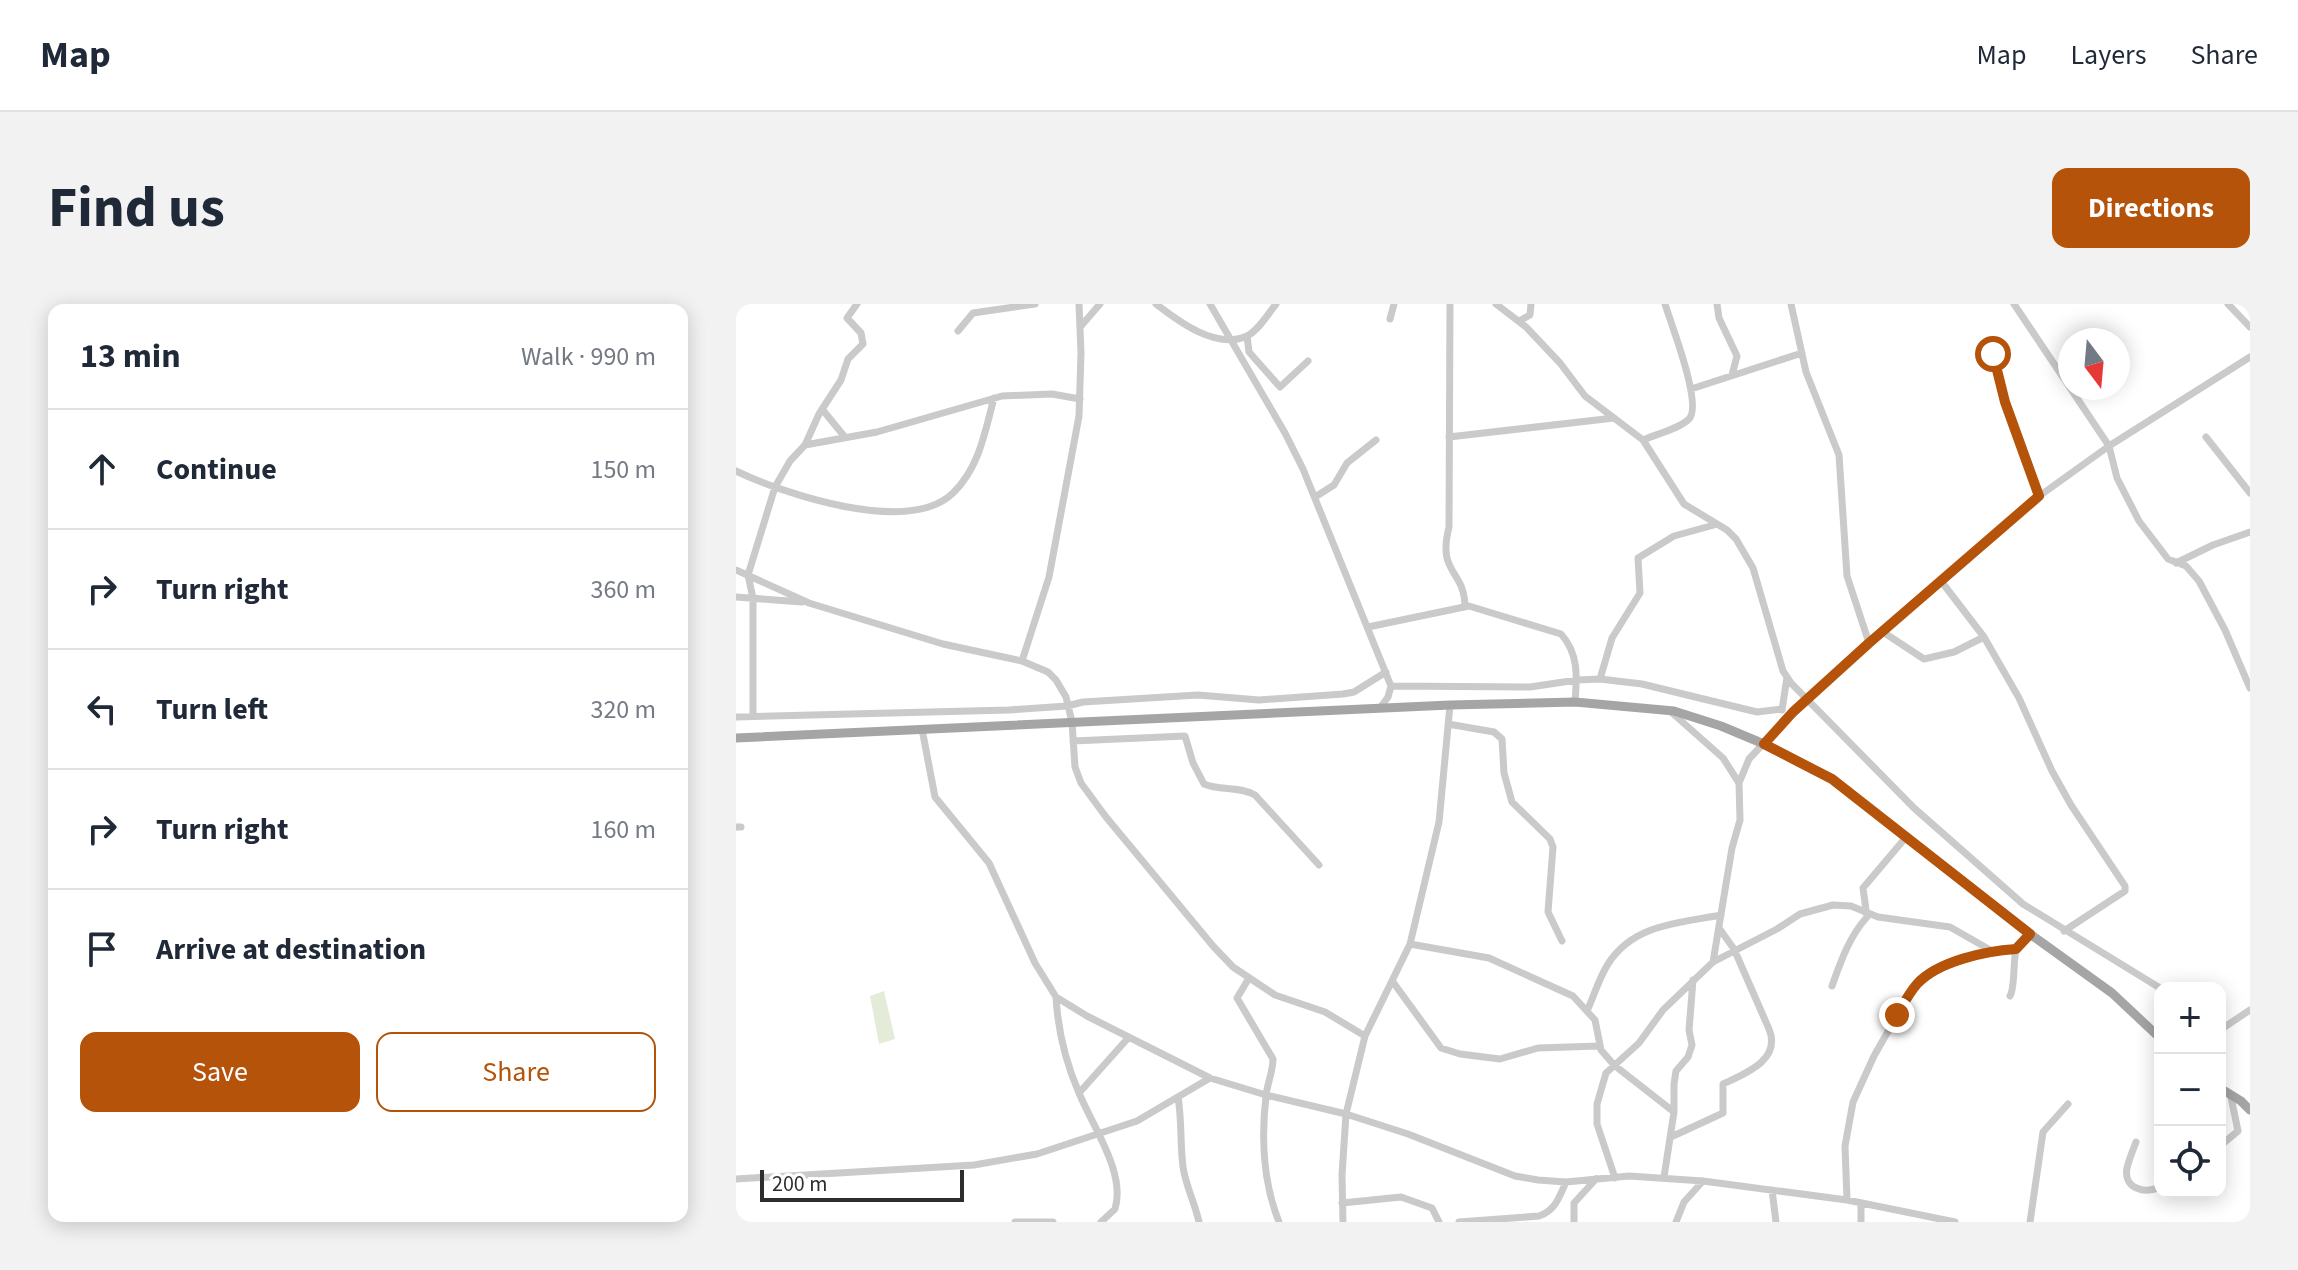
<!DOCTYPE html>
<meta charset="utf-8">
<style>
:root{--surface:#fff;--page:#f2f2f3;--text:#1f2937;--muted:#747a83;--line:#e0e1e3;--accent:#b45309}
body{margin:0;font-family:"Source Sans 3",sans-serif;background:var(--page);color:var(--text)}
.controls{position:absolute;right:24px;bottom:24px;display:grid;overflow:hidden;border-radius:16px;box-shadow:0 4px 20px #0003}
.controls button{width:72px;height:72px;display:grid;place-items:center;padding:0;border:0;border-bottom:2px solid var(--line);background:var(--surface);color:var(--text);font:40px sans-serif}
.compass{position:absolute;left:1322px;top:24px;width:72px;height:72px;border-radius:50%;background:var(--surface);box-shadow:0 4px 20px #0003;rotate:164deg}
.scale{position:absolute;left:24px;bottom:20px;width:204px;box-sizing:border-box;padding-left:8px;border:4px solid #2d2d2d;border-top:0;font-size:22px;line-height:28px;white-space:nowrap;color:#2d2d2d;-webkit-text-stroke:6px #fff;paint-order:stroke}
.stop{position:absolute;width:24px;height:24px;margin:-18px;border:6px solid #b45309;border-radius:50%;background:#fff}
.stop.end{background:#b45309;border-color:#fff;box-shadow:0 2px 8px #0008}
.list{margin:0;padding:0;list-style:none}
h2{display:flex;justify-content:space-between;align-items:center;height:104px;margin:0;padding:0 32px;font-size:34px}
h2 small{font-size:26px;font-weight:400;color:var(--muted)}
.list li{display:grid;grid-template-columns:52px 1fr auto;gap:24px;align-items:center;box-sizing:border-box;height:120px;padding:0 32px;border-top:2px solid var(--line)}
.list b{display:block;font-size:30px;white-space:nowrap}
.list em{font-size:26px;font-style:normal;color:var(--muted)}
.actions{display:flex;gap:16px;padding:24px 32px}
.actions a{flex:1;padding:18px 0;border:2px solid var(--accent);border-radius:16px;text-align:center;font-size:28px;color:var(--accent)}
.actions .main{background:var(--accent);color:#fff}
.icon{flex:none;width:44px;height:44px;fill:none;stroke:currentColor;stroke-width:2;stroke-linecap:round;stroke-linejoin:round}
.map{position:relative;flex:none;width:1514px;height:918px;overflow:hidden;border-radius:16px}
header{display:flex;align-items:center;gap:48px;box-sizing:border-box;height:112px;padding:0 40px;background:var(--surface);border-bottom:2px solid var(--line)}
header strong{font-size:38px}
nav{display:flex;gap:44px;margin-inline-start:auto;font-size:28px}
.intro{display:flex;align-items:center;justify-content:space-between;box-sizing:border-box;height:192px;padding:0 48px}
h1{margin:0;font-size:56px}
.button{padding:20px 36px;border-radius:16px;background:var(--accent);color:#fff;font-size:28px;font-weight:700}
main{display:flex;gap:48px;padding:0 48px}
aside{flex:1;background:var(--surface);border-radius:16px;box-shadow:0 4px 20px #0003}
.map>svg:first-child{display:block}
</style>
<header>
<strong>Map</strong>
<nav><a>Map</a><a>Layers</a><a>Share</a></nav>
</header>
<div class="intro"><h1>Find us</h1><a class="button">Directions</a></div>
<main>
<aside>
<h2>13 min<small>Walk · 990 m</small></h2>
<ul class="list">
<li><svg class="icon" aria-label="ahead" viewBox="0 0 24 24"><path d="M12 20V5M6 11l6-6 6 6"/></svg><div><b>Continue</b></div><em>150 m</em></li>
<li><svg class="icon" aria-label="right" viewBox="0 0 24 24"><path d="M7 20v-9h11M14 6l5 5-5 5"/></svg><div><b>Turn right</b></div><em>360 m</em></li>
<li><svg class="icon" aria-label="left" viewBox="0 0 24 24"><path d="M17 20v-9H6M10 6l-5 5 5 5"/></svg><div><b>Turn left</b></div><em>320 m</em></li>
<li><svg class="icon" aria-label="right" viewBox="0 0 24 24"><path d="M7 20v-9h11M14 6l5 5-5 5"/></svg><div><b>Turn right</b></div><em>160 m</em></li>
<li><svg class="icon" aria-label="arrive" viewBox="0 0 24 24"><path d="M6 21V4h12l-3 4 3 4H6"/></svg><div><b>Arrive at destination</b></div></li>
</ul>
<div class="actions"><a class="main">Save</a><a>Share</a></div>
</aside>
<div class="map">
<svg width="1514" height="918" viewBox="0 0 1514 918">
<rect width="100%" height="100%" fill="#fff"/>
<path fill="#e4ecd9" d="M148 687 159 735 143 740 134 692Z"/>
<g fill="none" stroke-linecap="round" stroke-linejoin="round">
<path stroke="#cacaca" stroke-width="7" d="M420 0C442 17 480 46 511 32 522 27 532 10 540 0
M474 0 549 129 567 165 655 382 652 393 644 404
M714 0 713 223C701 271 728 264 729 302
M760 0 790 23 824 59 849 92 907 136 948 200 991 226 1000 235 1017 264 1047 367 1055 379 1178 504 1287 600 1424 684
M981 0 983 14 1001 52 996 71
M1055 0 1070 68 1103 151 1111 272 1133 339
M1278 0 1373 142 1381 174 1403 217 1432 255 1450 262 1463 277 1489 326 1514 384
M1492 0 1514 23
M654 15 658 0
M783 17 794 11 795 0
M345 22 364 0
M222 27 237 9 299 0
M511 32 513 48 544 83 572 57
M1257 50 1269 98 1303 192
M955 85 1066 49
M86 105 108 132
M713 133 878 114
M1470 133 1514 189
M907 136C920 130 943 125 953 115 967 101 935 20 929 0
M69 141 83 110 105 76 112 55 127 40 125 29 111 14 121 0
M0 167C48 190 173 232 217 189 243 164 249 128 258 94
M579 193 598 181 611 159 640 136
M1440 259 1477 241 1514 228
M0 266 73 299 207 340 286 357 312 368 320 376 330 393 336 418 339 463 345 479 370 513 477 642 497 663 539 691 589 708 629 732
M1205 277 1248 333 1283 394 1316 467 1335 501 1389 582V587L1328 627
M0 293 66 298
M632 323 733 302 825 330C843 350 841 373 839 398
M1147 328 1188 355 1218 348 1248 333
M286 357 313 273 343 112 345 49 343 0
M864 375 876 334 904 289 902 254 938 232 978 221
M655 382 794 383 841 376 864 375 906 380 1021 408 1046 405
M1046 406 1051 373
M934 407 987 454 1003 479
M17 412V294L12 271 39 183 54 157 69 141 141 128 266 92 316 90 344 95
M0 413 273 406 331 402 347 398 462 391 523 396 607 390 618 388 650 368
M712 420 758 428 766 435 768 469 776 498 814 535 817 543 812 608 826 637
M186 425 199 493 253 559 299 659 320 693 351 712 474 774 530 791 610 810 672 830 779 872 802 876 830 878 893 872 967 877 1111 896 1219 918
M337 437 449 432 457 459 468 480C484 487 503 482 519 491L583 561
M0 523H5
M674 640 753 654 837 692 859 716 865 746 878 761 938 808 928 873
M977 658 996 544 1004 516 1003 479 1013 455 1057 408 1295 198 1373 142 1514 53
M513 674 501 694 537 755C537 768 531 780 530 792 525 835 527 878 543 918
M657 678 705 744 724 750 764 755 802 744 863 742
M1096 682C1105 657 1113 633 1131 613L1127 584 1171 532
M1274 692C1279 684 1277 659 1280 645
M320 693C322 728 329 757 343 789 357 823 390 869 379 905L365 918
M851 707C858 692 863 674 872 660 897 620 943 619 985 611
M1484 726 1514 706
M343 789 393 733
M442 793C446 816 444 840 447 863 450 883 459 899 463 918
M938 808V780L940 767 952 753 956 741 953 726 957 676
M935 833 987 809V780C1008 770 1046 756 1033 725L998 645 983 624
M1400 838C1397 846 1393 855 1391 864 1387 885 1409 890 1424 883
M1484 842 1502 827 1495 793
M879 874 861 820V800L870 769 903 739 927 706 977 658 1041 625 1064 610 1097 601 1115 602 1142 613 1214 623 1256 647
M0 875 238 861 301 850 401 817 474 774
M1036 886 1040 918
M1111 896 1109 842 1117 798 1138 752 1176 685 1199 666 1250 648 1280 645 1294 630
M606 899 665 893 696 904 703 918
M279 918H317
M607 918 606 871 610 810 629 732 674 640 703 518 714 401
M723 918 803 912C820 906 823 893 830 878
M838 918V899L860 875
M940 918 948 898 967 877
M1125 918V899
M1294 918 1307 828 1332 800"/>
<path stroke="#a5a5a5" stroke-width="9" d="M0 434 714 401 839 398 938 407 985 422 1028 440 1096 475 1294 630 1376 689 1424 734
M1484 784 1505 797 1514 806"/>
</g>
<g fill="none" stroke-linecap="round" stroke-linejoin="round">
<path stroke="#b45309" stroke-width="10" d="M1161 711C1167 701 1173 689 1181 680 1202 657 1250 647 1280 645L1294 630 1096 475 1028 440 1057 408 1133 339 1303 192 1269 98 1257 50"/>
</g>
</svg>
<div class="controls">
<button>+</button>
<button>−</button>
<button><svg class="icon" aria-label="locate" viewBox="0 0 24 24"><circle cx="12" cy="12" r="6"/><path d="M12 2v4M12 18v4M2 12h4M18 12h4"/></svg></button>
</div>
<svg class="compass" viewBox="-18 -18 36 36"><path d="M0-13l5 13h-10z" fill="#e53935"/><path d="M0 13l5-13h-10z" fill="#747a83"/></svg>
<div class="scale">200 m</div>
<div class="stop" style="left:1257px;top:50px"></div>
<div class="stop end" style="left:1161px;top:711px"></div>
</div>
</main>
